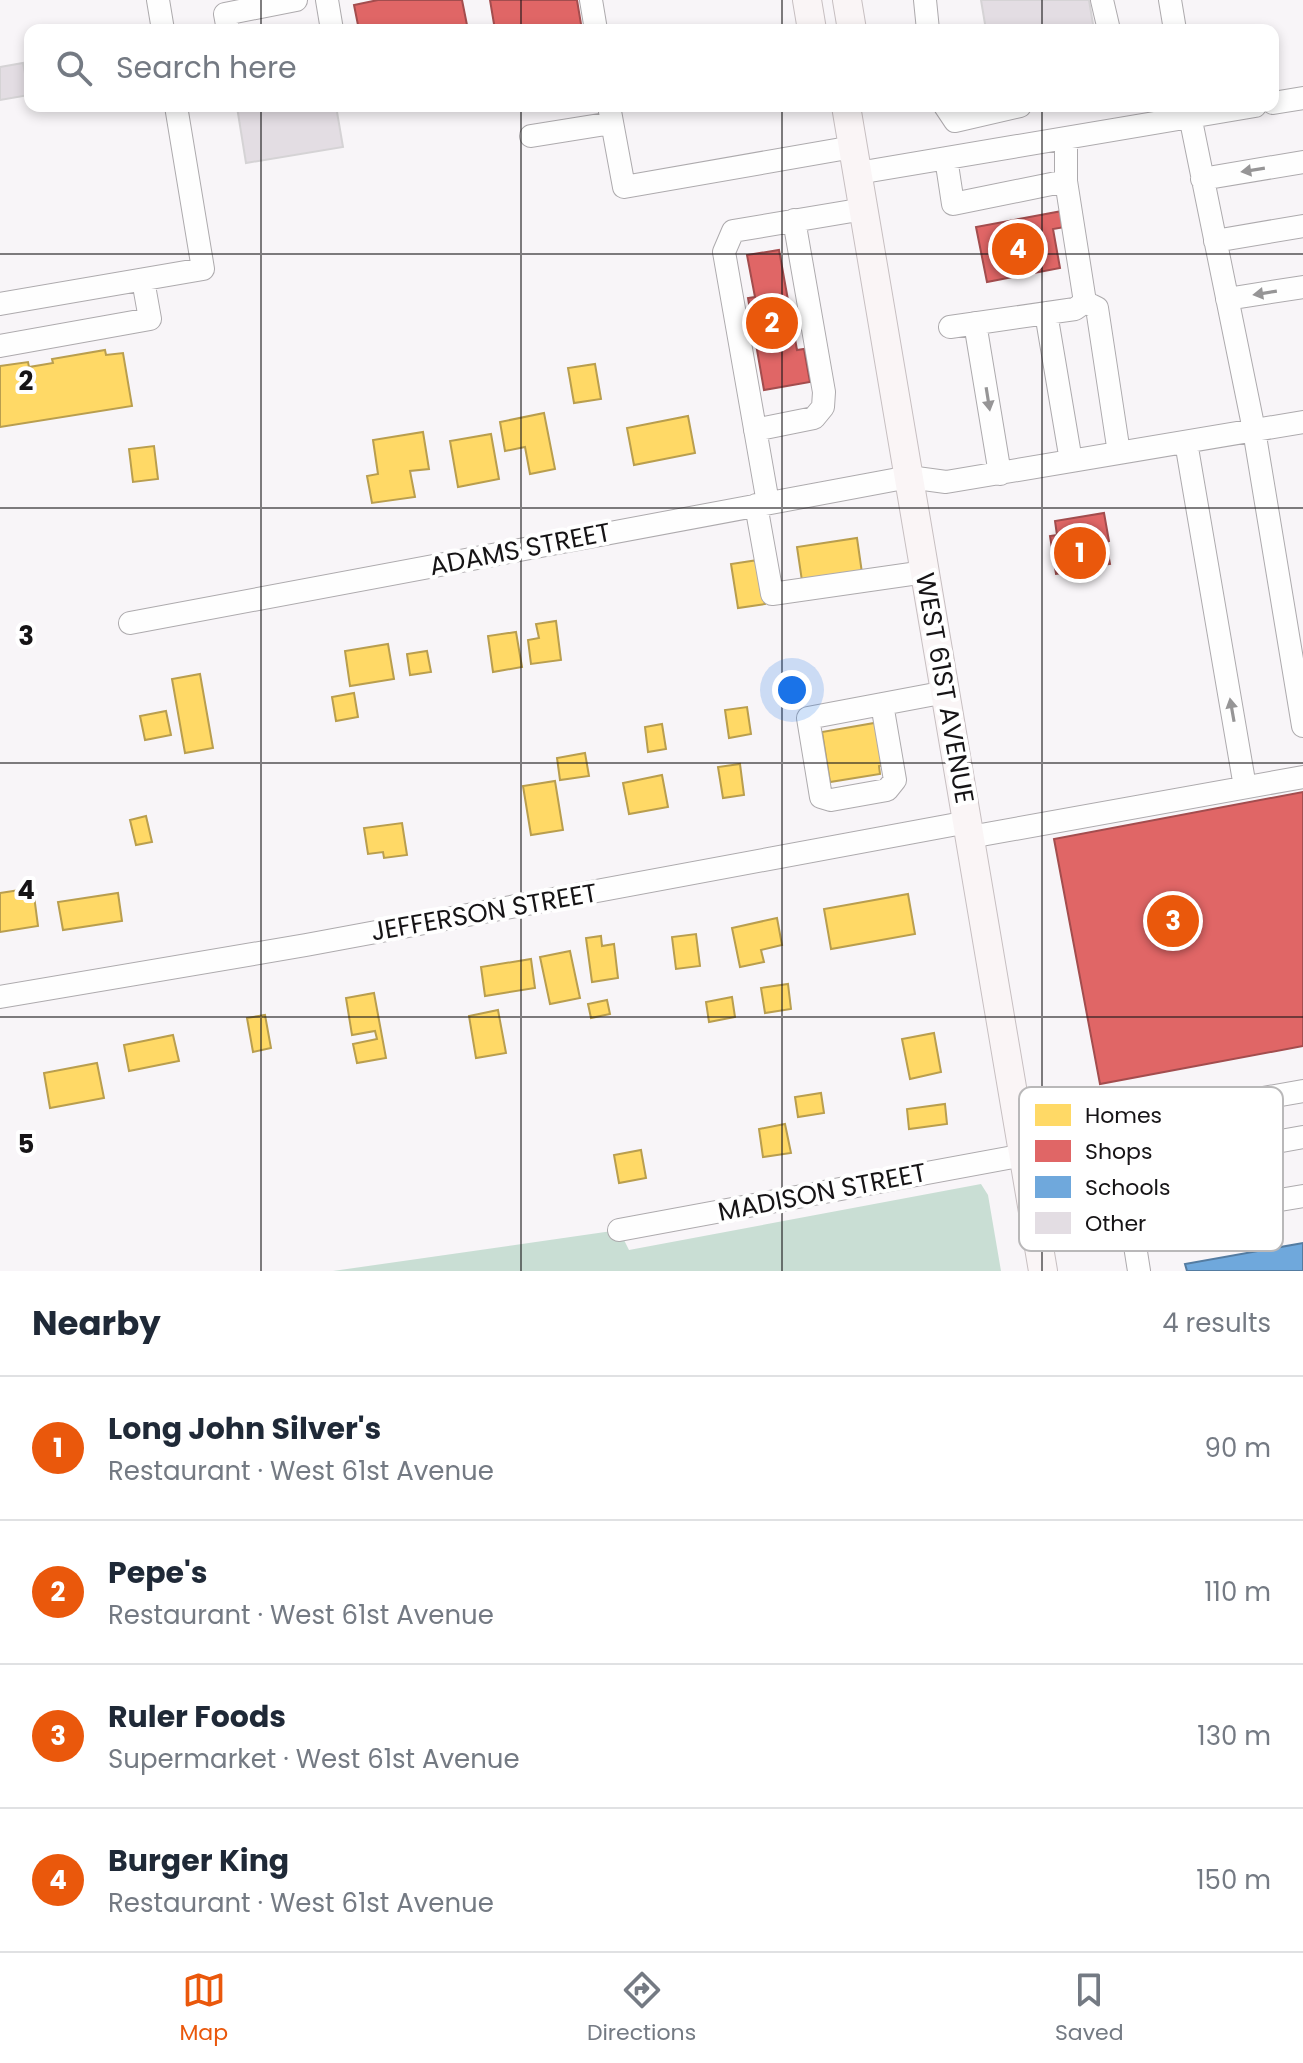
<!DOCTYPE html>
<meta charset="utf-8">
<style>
:root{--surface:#fff;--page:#f6f6f7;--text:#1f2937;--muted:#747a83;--line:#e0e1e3;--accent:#ea580c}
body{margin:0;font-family:Poppins,sans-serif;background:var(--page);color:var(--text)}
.you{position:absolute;left:792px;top:690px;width:28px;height:28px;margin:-20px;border:6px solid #fff;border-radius:50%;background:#1a73e8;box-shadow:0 0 0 12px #1a73e833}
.badge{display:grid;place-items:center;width:52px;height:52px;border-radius:50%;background:var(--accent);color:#fff;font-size:26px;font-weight:700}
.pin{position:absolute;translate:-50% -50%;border:4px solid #fff;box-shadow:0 2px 8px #0006}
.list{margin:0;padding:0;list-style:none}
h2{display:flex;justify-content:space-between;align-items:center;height:104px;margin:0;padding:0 32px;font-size:34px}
h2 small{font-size:26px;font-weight:400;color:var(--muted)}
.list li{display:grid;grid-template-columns:52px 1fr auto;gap:24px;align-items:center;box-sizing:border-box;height:144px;padding:0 32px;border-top:2px solid var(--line)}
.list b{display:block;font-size:30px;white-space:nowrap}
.list p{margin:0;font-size:26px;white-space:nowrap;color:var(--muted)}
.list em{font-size:26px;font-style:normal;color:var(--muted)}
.icon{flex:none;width:44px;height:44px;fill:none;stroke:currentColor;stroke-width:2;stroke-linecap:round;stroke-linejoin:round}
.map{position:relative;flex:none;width:1303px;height:1271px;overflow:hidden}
.search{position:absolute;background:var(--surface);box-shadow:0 4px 12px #0003;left:24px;right:24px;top:24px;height:88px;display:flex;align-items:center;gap:20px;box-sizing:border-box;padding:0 28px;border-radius:16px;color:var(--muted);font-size:30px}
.sheet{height:680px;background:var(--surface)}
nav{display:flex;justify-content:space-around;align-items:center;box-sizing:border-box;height:112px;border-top:2px solid var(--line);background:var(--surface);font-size:22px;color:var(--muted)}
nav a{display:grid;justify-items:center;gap:4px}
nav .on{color:var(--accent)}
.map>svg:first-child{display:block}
</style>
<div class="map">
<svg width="1303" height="1271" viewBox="0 0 1303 1271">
<rect width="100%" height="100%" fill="#f8f5f8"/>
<path fill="#c9ded4" d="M981 1184 988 1195 1001 1271H333L619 1230 629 1250Z"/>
<path fill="#ffd966" stroke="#b99e4e" stroke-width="2" d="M105 350 106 355 123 353 132 406 0 427V366L28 362 29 367 53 363 52 359Z
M595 364 601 399 574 403 568 368Z
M544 413 555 469 530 474 525 447 505 451 500 422Z
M688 416 695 453 634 465 627 428Z
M423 432 429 469 410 471 415 497 372 503 367 476 378 474 373 440Z
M491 434 499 479 458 487 450 441Z
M154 446 158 479 133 482 129 449Z
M857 538 862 573 802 581 797 547Z
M758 560 765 604 738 608 731 564Z
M556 621 561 660 531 664 528 640 539 638 536 624Z
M516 632 522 667 493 672 488 636Z
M388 644 394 679 350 686 345 651Z
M427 651 431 672 410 675 407 654Z
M200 674 213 748 185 753 172 679Z
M354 693 358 717 336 721 332 697Z
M747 707 751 734 729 738 725 710Z
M166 711 171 735 145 740 140 716Z
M880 722 887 765 879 766 880 774 830 782 822 732Z
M662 724 666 749 648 752 645 727Z
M585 753 589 776 560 780 557 758Z
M740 764 744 795 723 798 718 767Z
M662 775 668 807 629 814 623 783Z
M555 781 563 830 531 835 523 786Z
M146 816 152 842 136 845 130 820Z
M402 823 407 855 384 858 383 852 368 854 364 828Z
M33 888 38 926 0 932V893Z
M118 893 122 921 63 930 58 902Z
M908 894 915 934 831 949 824 909Z
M777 918 782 945 761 950 764 962 740 967 732 928Z
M696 934 700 966 676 969 672 937Z
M601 936 602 946 614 944 618 978 592 982 586 938Z
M570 951 580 998 550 1004 540 957Z
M531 959 535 988 485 996 481 967Z
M788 984 791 1009 765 1013 761 988Z
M374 993 386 1058 357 1063 353 1044 377 1039 375 1031 352 1035 346 998Z
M732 997 735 1017 709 1022 706 1002Z
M607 1000 610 1014 591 1018 588 1004Z
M498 1010 506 1053 476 1058 469 1016Z
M265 1015 271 1048 253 1052 247 1018Z
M934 1033 941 1072 910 1079 902 1039Z
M173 1035 179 1061 129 1071 124 1045Z
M97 1063 104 1098 50 1108 44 1073Z
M821 1093 824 1113 798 1117 795 1097Z
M945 1104 947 1124 909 1129 907 1109Z
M785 1124 791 1153 763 1157 759 1129Z
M641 1150 646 1178 619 1183 614 1155Z"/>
<path fill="#e06666" stroke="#a34d4e" stroke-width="2" d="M378 0H462L468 30H359L354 5Z
M490 0H577L582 30H495Z
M1062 211 1065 227 1053 229 1060 268 987 282 976 227Z
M779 250 797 350 804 349 810 382 764 390 748 298 755 297 747 255Z
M1104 513 1109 541 1106 542 1110 564 1091 567 1093 575 1080 577 1079 571 1056 574 1050 536 1057 535 1055 521Z
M1303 792V1046L1100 1084 1054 839Z"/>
<path fill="#6fa8dc" stroke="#547ca1" stroke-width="2" d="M1303 1243V1271H1187L1185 1264Z"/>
<path fill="#e3dde3" stroke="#d5d3d5" stroke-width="2" d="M981 0H1089L1094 30H986Z
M23 63 29 95 0 100V67Z
M243 106H336L343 147 246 163 237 107Z"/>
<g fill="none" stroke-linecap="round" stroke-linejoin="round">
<defs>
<path id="minor" d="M158 0 163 30
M327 0 332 30
M591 0 596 30
M925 0 928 30
M1102 0 1109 30
M1170 0 1175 30
M228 30 225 14 296 0
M1273 103 1303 98
M609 106 624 187 853 147
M945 106 955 121 1020 106
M1188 106 1254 430 1303 726
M531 136 612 123
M946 158 953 204 1066 181 1085 302 1075 309 950 327
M858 173 1255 106
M1202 179 1303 162
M1066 181V138
M1215 241 1303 226
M1227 299 1303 287
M1085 302 1097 308 1119 453
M0 304 203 269 176 106
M1046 313 1071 461
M975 323 1000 474
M0 346 150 319 143 280
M755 430 814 418 823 407 824 392 794 220
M1186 442 1245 787
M768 503 724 252 733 231 864 209
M756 505 772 594 925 572
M130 623 909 477 946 482 1303 422
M882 704 895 780 887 790 831 800 821 797 808 718 946 692
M970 837 1303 777
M0 997 306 945 968 822
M1018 1120 1085 1109 1112 1125 1303 1091
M1123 1170 1139 1271
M1033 1210 1053 1198 1103 1187 1123 1170 1303 1137
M1033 1210 1058 1216 1104 1207 1131 1225 1303 1196
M619 1230 1024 1155"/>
<path id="major" d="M807 0 812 30
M847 0 852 30
M846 106 1043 1271"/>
</defs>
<use href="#minor" stroke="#adaaad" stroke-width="24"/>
<use href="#major" stroke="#c7bfc1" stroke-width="30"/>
<use href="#minor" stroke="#fefefe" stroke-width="22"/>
<use href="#major" stroke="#faf5f6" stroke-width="28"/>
</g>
<defs><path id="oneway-solid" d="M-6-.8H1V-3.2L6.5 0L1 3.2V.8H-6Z" transform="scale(2)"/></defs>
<g fill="#969596">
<use href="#oneway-solid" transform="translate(1253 170) rotate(171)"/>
<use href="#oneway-solid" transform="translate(1265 293) rotate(171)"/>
<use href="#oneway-solid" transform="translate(988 399) rotate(81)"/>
<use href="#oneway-solid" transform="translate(1232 710) rotate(-100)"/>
</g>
<path fill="none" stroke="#161416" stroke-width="2" stroke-opacity="0.55" d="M261 0V30M521 0V30M782 0V30M1042 0V30M261 106V1271M521 106V1271M782 106V1271M1042 106V1271M0 254H1303M0 508H1303M0 763H1303M0 1017H1303"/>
<g text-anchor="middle" stroke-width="8" stroke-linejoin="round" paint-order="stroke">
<g font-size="26" fill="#161416" stroke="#fff">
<text transform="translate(520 549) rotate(-11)" y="9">ADAMS STREET</text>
<text transform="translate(945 688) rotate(80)" y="9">WEST 61ST AVENUE</text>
<text transform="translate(484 912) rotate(-10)" y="9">JEFFERSON STREET</text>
<text transform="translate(822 1192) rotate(-11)" y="9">MADISON STREET</text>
</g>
</g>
<rect x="1019" y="1087" width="264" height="164" rx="12" fill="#fff" stroke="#b9b8b9" stroke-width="2"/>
<rect x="1035" y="1104" width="36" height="22" fill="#ffd966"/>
<rect x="1035" y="1140" width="36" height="22" fill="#e06666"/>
<rect x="1035" y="1176" width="36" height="22" fill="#6fa8dc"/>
<rect x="1035" y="1212" width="36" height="22" fill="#e3dde3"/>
<g font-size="22" fill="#161416">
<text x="1085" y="1123">Homes</text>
<text x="1085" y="1159">Shops</text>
<text x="1085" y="1195">Schools</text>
<text x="1085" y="1231">Other</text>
</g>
<g font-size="26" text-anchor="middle" font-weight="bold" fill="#161416" stroke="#fff" stroke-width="8" stroke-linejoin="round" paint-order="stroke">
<text x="26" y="390">2</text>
<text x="26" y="645">3</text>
<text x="26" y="899">4</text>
<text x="26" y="1153">5</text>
</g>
</svg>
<div class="you"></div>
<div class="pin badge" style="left:1080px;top:553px">1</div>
<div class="pin badge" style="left:772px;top:323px">2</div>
<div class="pin badge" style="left:1173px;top:921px">3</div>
<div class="pin badge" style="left:1018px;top:249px">4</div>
<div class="search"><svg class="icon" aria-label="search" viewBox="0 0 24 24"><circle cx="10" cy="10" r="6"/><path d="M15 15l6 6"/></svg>Search here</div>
</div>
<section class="sheet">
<h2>Nearby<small>4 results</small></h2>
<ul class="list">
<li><span class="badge">1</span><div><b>Long John Silver's</b><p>Restaurant · West 61st Avenue</p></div><em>90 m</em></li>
<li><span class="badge">2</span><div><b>Pepe's</b><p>Restaurant · West 61st Avenue</p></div><em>110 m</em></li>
<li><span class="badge">3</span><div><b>Ruler Foods</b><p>Supermarket · West 61st Avenue</p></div><em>130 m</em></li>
<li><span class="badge">4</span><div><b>Burger King</b><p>Restaurant · West 61st Avenue</p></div><em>150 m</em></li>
</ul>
</section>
<nav>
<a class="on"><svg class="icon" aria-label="map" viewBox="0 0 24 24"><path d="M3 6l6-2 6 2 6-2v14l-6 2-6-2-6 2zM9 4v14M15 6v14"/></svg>Map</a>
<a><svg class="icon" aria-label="directions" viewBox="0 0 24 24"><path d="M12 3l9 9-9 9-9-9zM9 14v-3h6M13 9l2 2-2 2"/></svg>Directions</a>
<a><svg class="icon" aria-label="saved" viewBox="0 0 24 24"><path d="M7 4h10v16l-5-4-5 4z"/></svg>Saved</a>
</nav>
